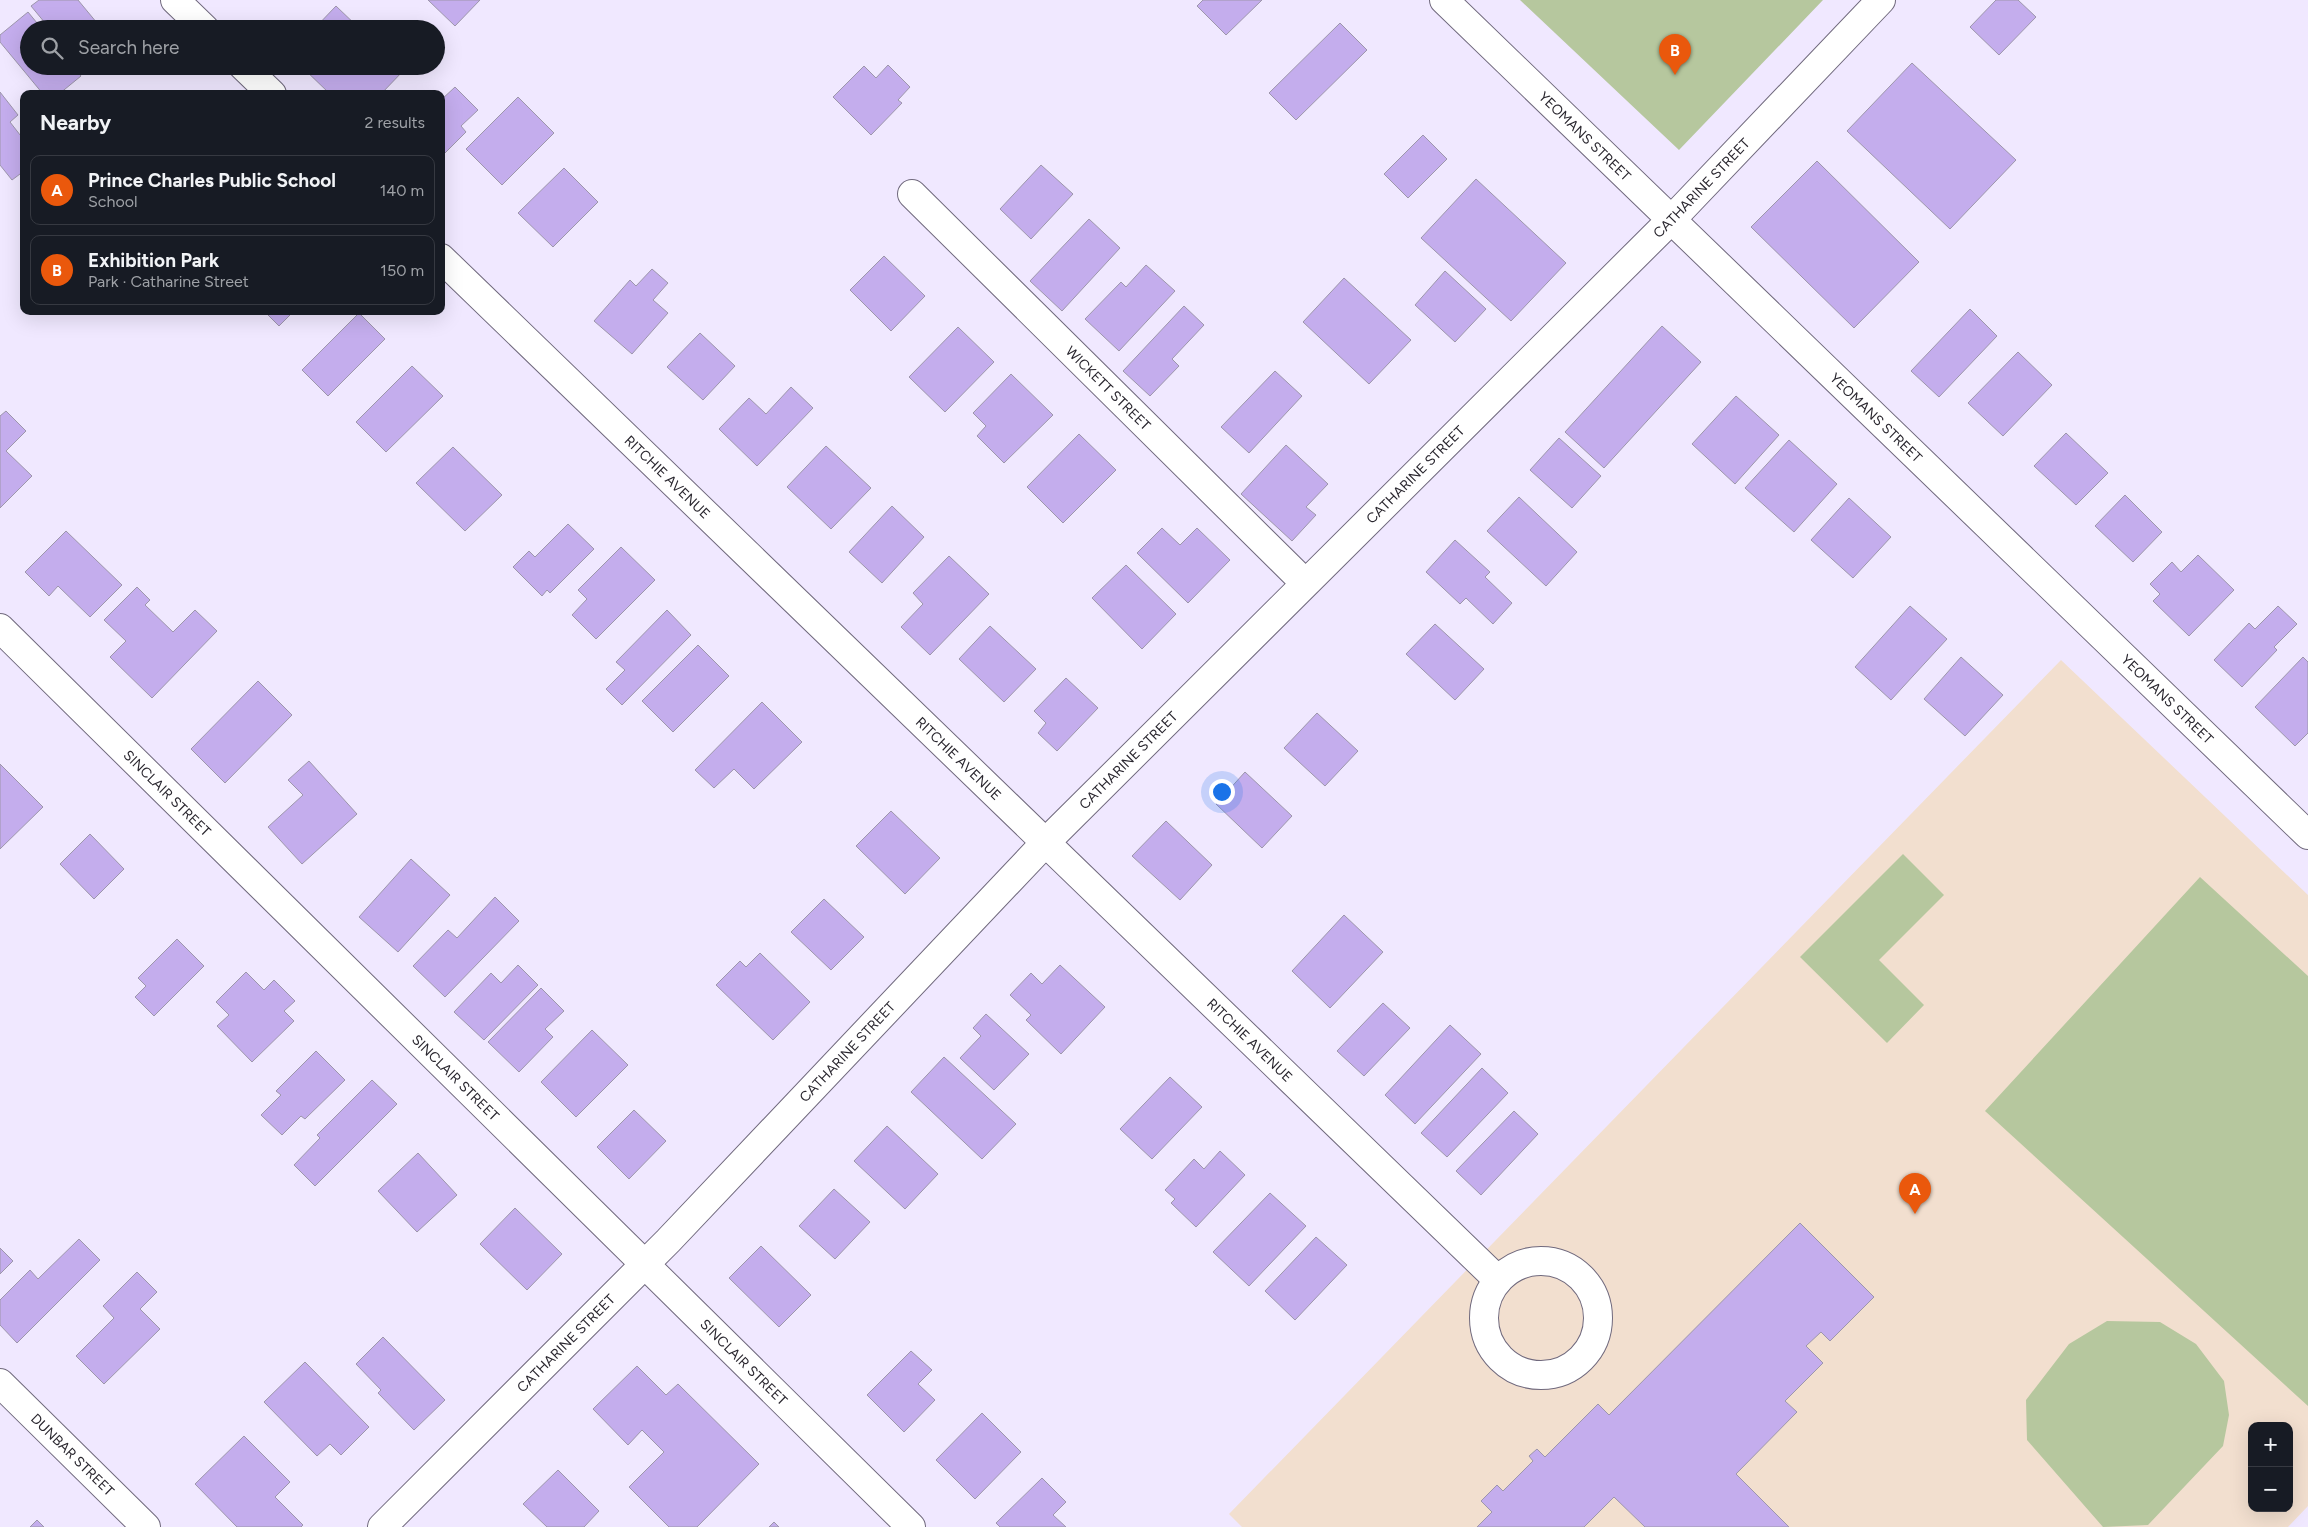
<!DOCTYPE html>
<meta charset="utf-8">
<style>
:root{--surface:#171b24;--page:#242831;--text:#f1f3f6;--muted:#9ea1a6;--line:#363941;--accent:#ea580c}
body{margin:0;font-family:Figtree,sans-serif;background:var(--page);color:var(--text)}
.controls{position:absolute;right:15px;bottom:15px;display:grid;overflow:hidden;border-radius:10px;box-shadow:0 5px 20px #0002}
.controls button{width:45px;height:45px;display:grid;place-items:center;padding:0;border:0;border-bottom:1px solid var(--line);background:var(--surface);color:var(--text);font:25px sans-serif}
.you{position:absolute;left:1221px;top:791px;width:18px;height:18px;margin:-12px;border:4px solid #fff;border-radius:50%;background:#1a73e8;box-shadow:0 0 0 8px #1a73e833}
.badge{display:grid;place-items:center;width:32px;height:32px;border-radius:50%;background:var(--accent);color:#fff;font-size:16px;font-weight:700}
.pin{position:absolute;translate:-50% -41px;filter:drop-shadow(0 1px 2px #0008)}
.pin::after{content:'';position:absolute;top:26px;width:18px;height:15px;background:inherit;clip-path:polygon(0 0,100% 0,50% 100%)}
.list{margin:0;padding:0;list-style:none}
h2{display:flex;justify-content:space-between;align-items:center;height:65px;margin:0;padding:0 20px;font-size:21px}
h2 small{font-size:16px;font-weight:400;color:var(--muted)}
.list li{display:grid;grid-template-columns:32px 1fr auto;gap:15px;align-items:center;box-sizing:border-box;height:70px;margin:0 10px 10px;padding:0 10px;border:1px solid var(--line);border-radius:10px}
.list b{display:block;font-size:19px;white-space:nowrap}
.list p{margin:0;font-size:16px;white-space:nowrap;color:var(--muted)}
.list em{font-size:16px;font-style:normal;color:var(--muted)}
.icon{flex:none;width:28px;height:28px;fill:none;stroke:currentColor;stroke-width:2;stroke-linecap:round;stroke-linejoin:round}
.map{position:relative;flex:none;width:2308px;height:1527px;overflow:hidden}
.search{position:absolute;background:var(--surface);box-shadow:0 5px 20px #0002;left:20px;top:20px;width:425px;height:55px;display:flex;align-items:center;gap:12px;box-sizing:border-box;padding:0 18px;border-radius:28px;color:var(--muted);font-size:19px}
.panel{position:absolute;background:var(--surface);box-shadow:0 5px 20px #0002;left:20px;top:90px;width:425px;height:225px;border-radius:10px}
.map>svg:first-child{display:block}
</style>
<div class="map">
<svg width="2308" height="1527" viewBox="0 0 2308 1527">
<rect width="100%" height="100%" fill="#f0e8ff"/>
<path fill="#f2dfcf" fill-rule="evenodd" d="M2061 660 2308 895V1506L2288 1527H1242L1229 1514ZM2252 1426H2289V1508H2252Z"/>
<path fill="#b6c79e" d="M1520 0H1823L1679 150Z
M1903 854 1944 895 1879 960 1924 1005 1887 1043 1800 957Z
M2200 877 2308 976V1406L1985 1111Z
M2107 1321 2160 1322 2196 1344 2224 1381 2229 1415 2223 1446 2148 1525 2103 1527 2027 1440 2026 1400 2069 1344Z"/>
<path fill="#c4aded" stroke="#9d96ab" d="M39 0H78L102 29H50L31 6Z
M428 0H480L455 26Z
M1203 0H1262L1226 35 1197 6Z
M1996 0H2018L2036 17 1999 55 1970 27Z
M336 6 360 29H314Z
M28 12 42 29H29V66H73L81 76 59 94H43L0 42V35Z
M1340 23 1367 50 1296 120 1269 93Z
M1912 63 2016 160 1950 229 1847 131Z
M888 65 910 87 898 100 902 103 871 135 833 97 864 66 876 78Z
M81 66H94L86 72Z
M301 66H400L404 70 381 94H330Z
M455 87 478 110 461 126 466 132 441 157V100Z
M0 92 18 115 10 122 24 140V171L12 180 0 165Z
M518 97 554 133 502 185 466 149Z
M1423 135 1447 159 1408 198 1384 174Z
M1817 161 1919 262 1854 328 1751 227Z
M1041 165 1073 194 1031 239 1000 209Z
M564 168 598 202 553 247 518 213Z
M1476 179 1566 263 1511 321 1421 238Z
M1089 219 1120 248 1062 311 1030 281Z
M884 256 925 296 891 331 850 290Z
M1146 265 1175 291 1119 351 1085 319 1121 282 1126 287Z
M652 269 668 283 653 300 668 313 632 354 594 321 630 280 636 286Z
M1445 271 1486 309 1455 342 1415 305Z
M1344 278 1411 340 1369 384 1303 322Z
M1184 306 1204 325 1172 359 1179 366 1150 396 1123 371Z
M1970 309 1997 336 1939 397 1911 371Z
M264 311H294L279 326Z
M359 313 385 339 328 396 302 370Z
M1662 326 1701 362 1604 468 1565 432Z
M958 327 994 362 945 412 909 377Z
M700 333 735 366 703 400 667 367Z
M2018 352 2052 385 2003 436 1968 403Z
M412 366 443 396 386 452 356 422Z
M1275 371 1302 396 1249 453 1221 427Z
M1011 374 1053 415 1004 463 977 436 986 426 973 413Z
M791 387 813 408 757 466 719 429 749 398 766 414Z
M1736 396 1779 435 1735 484 1692 444Z
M6 411 26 431 6 451 32 476 0 508V416Z
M2066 433 2108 473 2076 505 2034 466Z
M1079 434 1116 470 1063 523 1027 487Z
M1559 438 1601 476 1572 508 1530 470Z
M1789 440 1837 484 1794 532 1745 488Z
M1286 445 1328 484 1306 507 1316 515 1292 541 1241 494Z
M826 446 871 488 831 529 787 487Z
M453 447 502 495 465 531 416 483Z
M2125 495 2162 532 2133 562 2095 526Z
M1519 497 1577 552 1546 586 1487 531Z
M1849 498 1891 537 1853 578 1811 540Z
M892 506 924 537 882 583 849 552Z
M568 524 594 549 550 593 547 590 542 596 513 567 529 551 535 557Z
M1162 528 1180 545 1197 528 1230 560 1188 603 1137 553Z
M66 531 122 585 90 617 58 586 49 596 25 572Z
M1455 540 1490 572 1485 577 1512 603 1493 624 1466 598 1460 604 1426 572Z
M621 547 655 580 596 639 572 615 587 599 578 590Z
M2198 555 2234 590 2189 636 2153 601 2160 594 2150 584 2172 562 2181 572Z
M949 556 989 594 930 655 901 627 923 604 913 593Z
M1126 565 1176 614 1142 649 1092 598Z
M137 587 150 600 145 605 173 632 195 610 217 631 152 698 110 657 126 641 104 620Z
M1910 606 1947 639 1891 700 1855 667Z
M2278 606 2297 624 2274 647 2277 650 2242 687 2214 660 2249 623 2255 629Z
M667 610 691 635 622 705 606 689 625 670 616 662Z
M1435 624 1484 669 1455 700 1406 654Z
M990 626 1036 669 1004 702 959 659Z
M698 645 729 676 673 732 642 701Z
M1961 657 2003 695 1965 736 1924 699Z
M2303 657 2308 662V733L2295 746 2255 707Z
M1066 678 1098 708 1057 751 1038 733 1046 723 1034 711Z
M258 681 292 715 225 783 191 749Z
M762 702 802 742 754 789 734 769 714 788 695 770Z
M1317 713 1358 751 1325 786 1284 748Z
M309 761 357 814 302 864 268 827 303 795 288 780Z
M0 764 43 807 0 849Z
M1245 772 1292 816 1262 848 1216 804Z
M891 811 940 858 905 894 856 846Z
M1166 821 1212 865 1180 900 1132 856Z
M90 834 124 869 94 899 60 864Z
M411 859 450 895 398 952 359 917Z
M495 897 519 921 445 997 413 966 448 930 457 938Z
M824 899 864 937 831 970 791 932Z
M1344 915 1383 952 1330 1008 1292 971Z
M177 939 204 966 154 1016 135 997 146 986 138 978Z
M760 953 810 1002 773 1040 716 985 740 961 746 967Z
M518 965 538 985 484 1040 454 1012 491 973 501 983Z
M1060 965 1105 1007 1061 1054 1026 1020 1031 1015 1010 995 1031 973 1042 984Z
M246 972 264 990 274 980 295 1001 284 1011 294 1021 252 1062 217 1026 229 1015 216 1002Z
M541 988 564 1011 545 1029 553 1037 519 1072 488 1042Z
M1383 1003 1410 1028 1364 1076 1337 1051Z
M986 1014 1029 1054 994 1090 960 1058 981 1036 973 1028Z
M1450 1025 1481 1054 1415 1124 1385 1095Z
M592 1030 628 1065 576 1117 541 1082Z
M316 1051 345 1080 305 1119 301 1116 282 1135 261 1115 281 1095 276 1091Z
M944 1057 1016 1124 982 1159 911 1092Z
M1482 1068 1508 1093 1447 1157 1421 1133Z
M1170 1077 1202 1107 1152 1159 1120 1129Z
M372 1080 397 1104 315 1186 294 1165 320 1138 317 1135Z
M634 1110 666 1141 629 1179 597 1147Z
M1514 1111 1538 1134 1481 1195 1456 1171Z
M887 1126 938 1174 905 1209 854 1161Z
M1220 1151 1245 1175 1196 1227 1171 1203 1175 1199 1165 1190 1194 1159 1204 1169Z
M418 1153 457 1195 417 1232 378 1191Z
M834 1189 870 1222 835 1259 799 1226Z
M1270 1193 1306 1226 1249 1286 1213 1252Z
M515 1208 562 1254 527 1290 480 1244Z
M1800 1223 1874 1297 1830 1341 1821 1332 1806 1346 1823 1363 1785 1401 1797 1412 1736 1474 1789 1527H1645L1614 1497 1584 1527H1477L1492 1512 1481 1501 1497 1485 1503 1491 1533 1461 1529 1456 1537 1449 1545 1457 1598 1404 1609 1415Z
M1316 1237 1347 1265 1295 1320 1265 1291Z
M79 1239 100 1260 17 1343 0 1325V1300L30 1270 38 1279Z
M761 1246 811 1295 779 1327 729 1278Z
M0 1248 13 1261 0 1274Z
M137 1272 157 1292 140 1309 160 1329 104 1384 76 1356 114 1318 103 1306Z
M383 1337 445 1400 414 1430 378 1393 381 1390 356 1364Z
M911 1351 932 1370 918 1384 935 1400 904 1432 867 1395Z
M305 1362 369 1427 341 1455 330 1444 317 1456 264 1402Z
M637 1366 666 1395 678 1384 759 1464 697 1527H669L629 1487 664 1452 642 1430 628 1445 593 1409Z
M982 1413 1021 1452 975 1499 936 1460Z
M244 1436 290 1482 275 1497 303 1525 301 1527H237L195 1484Z
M558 1470 599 1511 584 1527H547L523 1504Z
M1042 1478 1066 1502 1053 1515 1066 1527H1000L996 1523Z
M37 1520 44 1527H30Z
M774 1522 779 1527H769Z"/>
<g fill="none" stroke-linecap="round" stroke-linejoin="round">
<defs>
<g id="minor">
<path d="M175 0 205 29"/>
<path id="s1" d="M1444 0 2308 835"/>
<path d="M243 66 272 94"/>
<path id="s2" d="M912 194 1305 583"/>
<path id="s3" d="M441 258 1498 1280"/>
<path id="s4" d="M0 628 911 1527"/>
<circle cx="1541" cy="1318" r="57"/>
<path id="s5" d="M0 1383 146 1527"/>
<path id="s6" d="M382 1527 668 1241 1045 843 1672 219 1881 0"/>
</g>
</defs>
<use href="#minor" stroke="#70697d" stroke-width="30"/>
<use href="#minor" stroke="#fff" stroke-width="28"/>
</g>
<g text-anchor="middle" stroke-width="5" stroke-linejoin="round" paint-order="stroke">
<g font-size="14" fill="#2a272f" stroke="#fff">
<text dy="5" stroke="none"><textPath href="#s1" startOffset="196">YEOMANS STREET</textPath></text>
<text dy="5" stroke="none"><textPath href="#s6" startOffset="1880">CATHARINE STREET</textPath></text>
<text dy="5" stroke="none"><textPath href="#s2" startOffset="276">WICKETT STREET</textPath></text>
<text dy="5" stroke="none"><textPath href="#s1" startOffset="601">YEOMANS STREET</textPath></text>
<text dy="5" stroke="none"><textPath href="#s6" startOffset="1475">CATHARINE STREET</textPath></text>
<text dy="5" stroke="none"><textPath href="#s3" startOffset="315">RITCHIE AVENUE</textPath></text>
<text dy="5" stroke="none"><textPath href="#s1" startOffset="1006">YEOMANS STREET</textPath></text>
<text dy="5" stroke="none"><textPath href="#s3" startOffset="720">RITCHIE AVENUE</textPath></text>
<text dy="5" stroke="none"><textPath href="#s6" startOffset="1070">CATHARINE STREET</textPath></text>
<text dy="5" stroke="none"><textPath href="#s4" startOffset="235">SINCLAIR STREET</textPath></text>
<text dy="5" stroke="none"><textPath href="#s3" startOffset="1125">RITCHIE AVENUE</textPath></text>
<text dy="5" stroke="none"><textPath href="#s6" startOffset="665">CATHARINE STREET</textPath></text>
<text dy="5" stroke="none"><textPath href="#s4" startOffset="640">SINCLAIR STREET</textPath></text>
<text dy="5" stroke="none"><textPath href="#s6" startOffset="260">CATHARINE STREET</textPath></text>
<text dy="5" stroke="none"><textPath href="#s4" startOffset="1045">SINCLAIR STREET</textPath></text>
<text dy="5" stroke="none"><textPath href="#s5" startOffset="102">DUNBAR STREET</textPath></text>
</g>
</g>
</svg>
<div class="controls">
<button>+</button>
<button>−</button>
</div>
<div class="you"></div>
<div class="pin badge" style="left:1915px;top:1214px">A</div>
<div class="pin badge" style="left:1675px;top:75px">B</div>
<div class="search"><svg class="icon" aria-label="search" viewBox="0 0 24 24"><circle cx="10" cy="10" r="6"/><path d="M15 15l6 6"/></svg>Search here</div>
<section class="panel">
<h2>Nearby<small>2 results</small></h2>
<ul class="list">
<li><span class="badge">A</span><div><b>Prince Charles Public School</b><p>School</p></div><em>140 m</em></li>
<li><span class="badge">B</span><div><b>Exhibition Park</b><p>Park · Catharine Street</p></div><em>150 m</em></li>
</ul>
</section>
</div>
